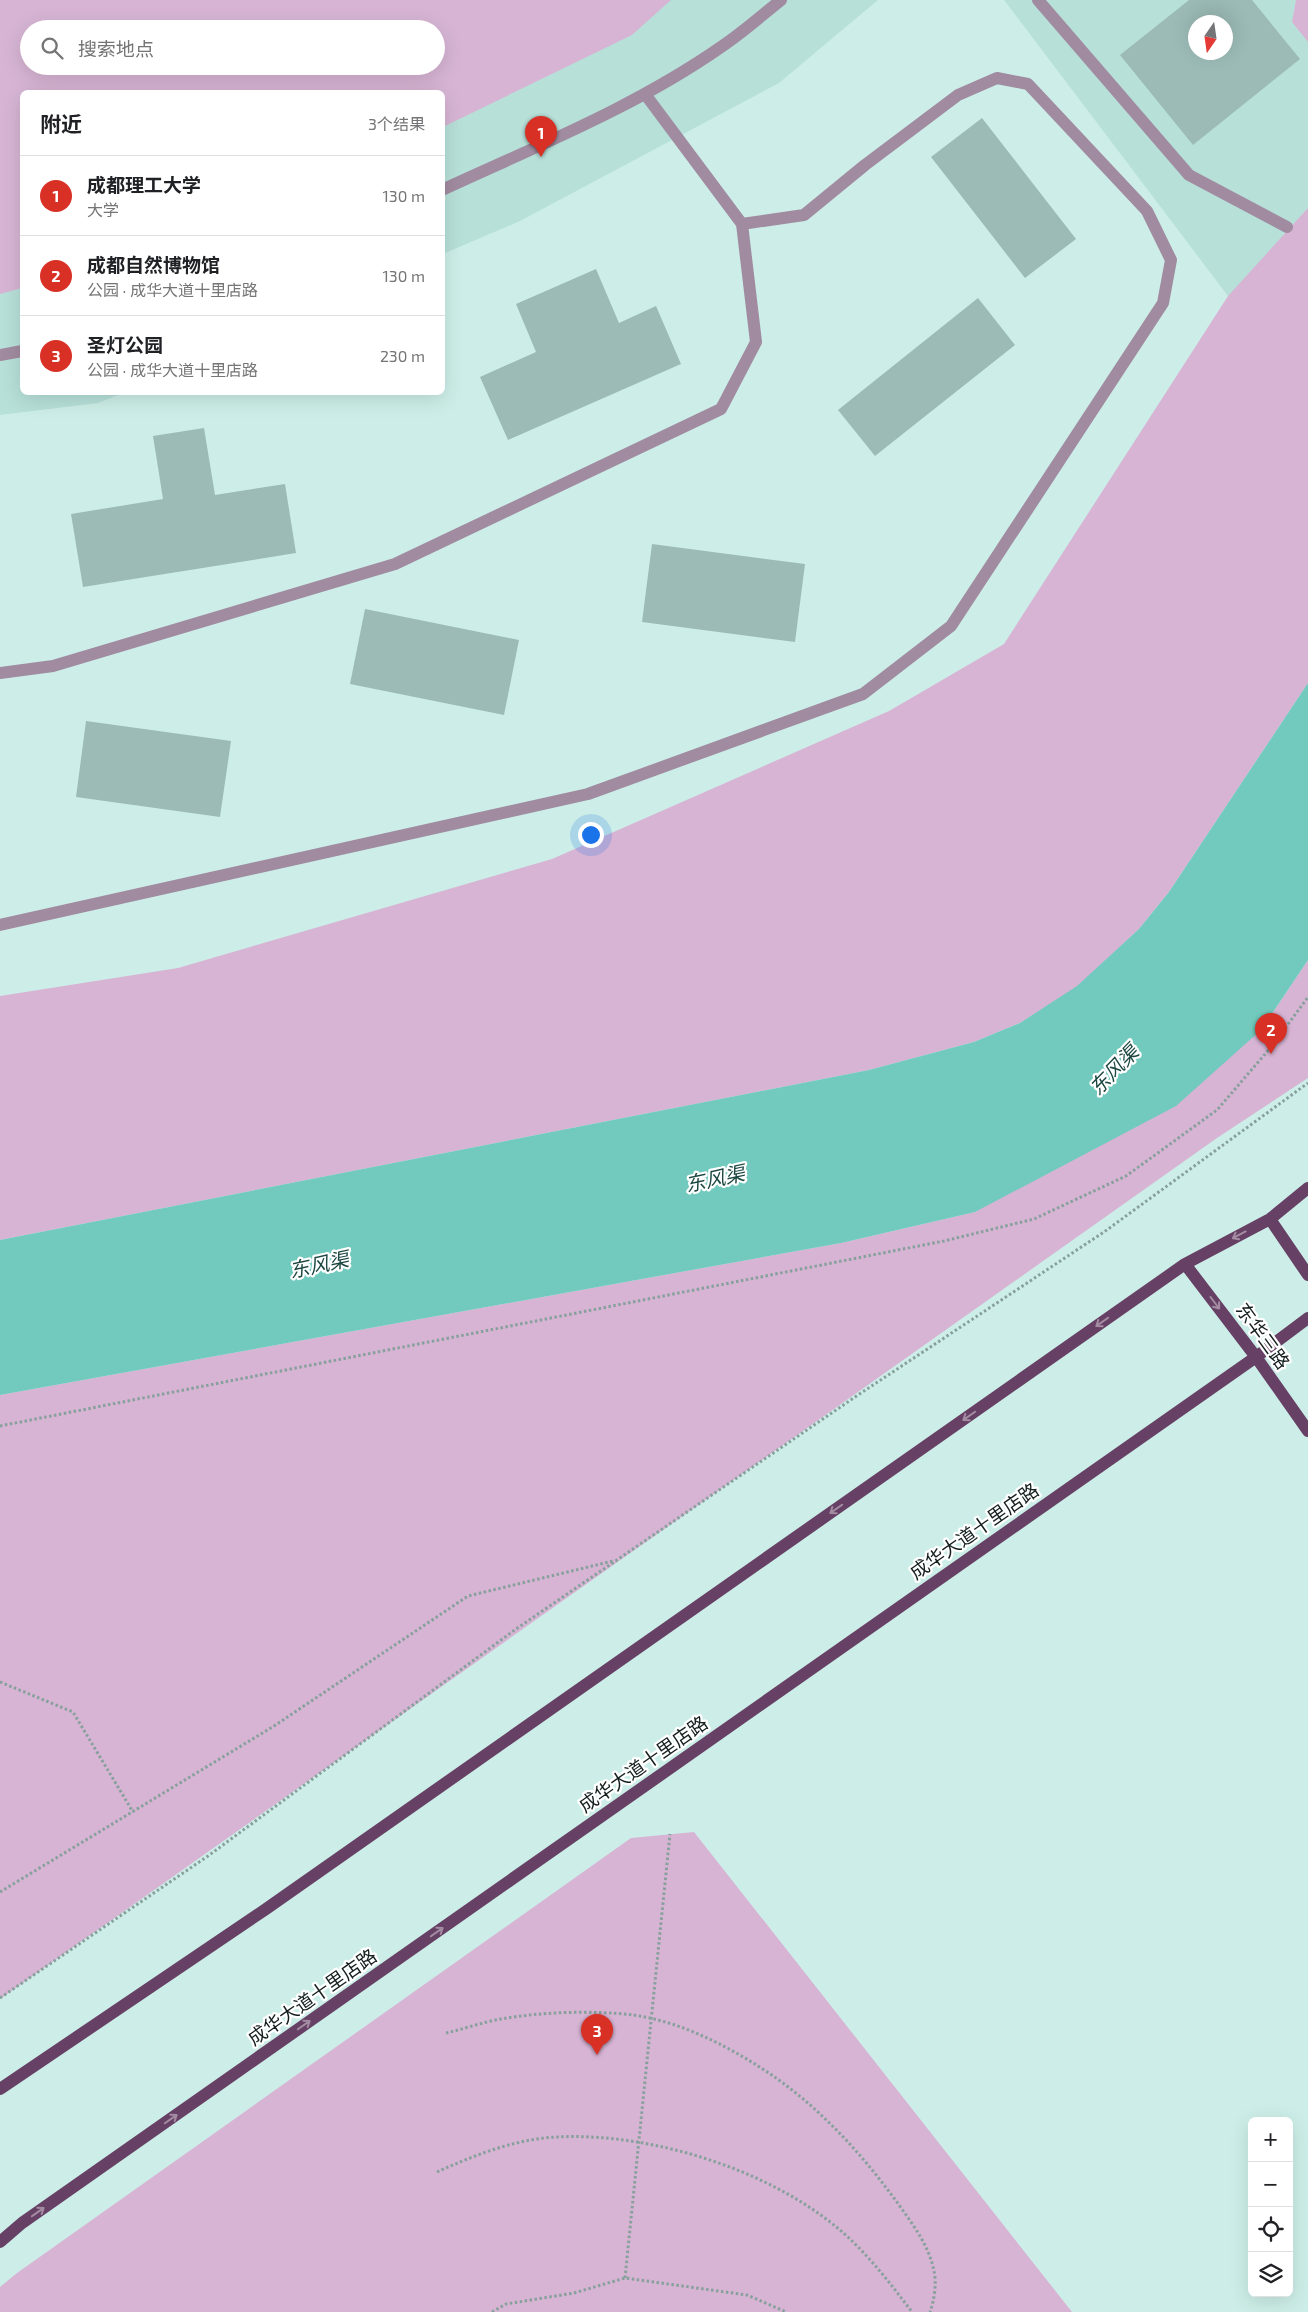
<!DOCTYPE html>
<html lang="zh">
<meta charset="utf-8">
<style>
:root{--surface:#fff;--page:#f6f6f6;--text:#202124;--muted:#757577;--line:#e0e0e0;--accent:#d93025}
body{margin:0;font-family:"Exo 2","Noto Sans SC",sans-serif;background:var(--page);color:var(--text)}
.controls{position:absolute;right:15px;bottom:15px;display:grid;overflow:hidden;border-radius:8px;box-shadow:0 5px 20px #0002}
.controls button{width:45px;height:45px;display:grid;place-items:center;padding:0;border:0;border-bottom:1px solid var(--line);background:var(--surface);color:var(--text);font:25px sans-serif}
.compass{position:absolute;left:1188px;top:15px;width:45px;height:45px;border-radius:50%;background:var(--surface);box-shadow:0 5px 20px #0002;rotate:193deg}
.you{position:absolute;left:590px;top:834px;width:18px;height:18px;margin:-12px;border:4px solid #fff;border-radius:50%;background:#1a73e8;box-shadow:0 0 0 8px #1a73e833}
.badge{display:grid;place-items:center;width:32px;height:32px;border-radius:50%;background:var(--accent);color:#fff;font-size:16px;font-weight:700}
.pin{position:absolute;translate:-50% -41px;filter:drop-shadow(0 1px 2px #0008)}
.pin::after{content:'';position:absolute;top:26px;width:18px;height:15px;background:inherit;clip-path:polygon(0 0,100% 0,50% 100%)}
.list{margin:0;padding:0;list-style:none}
h2{display:flex;justify-content:space-between;align-items:center;height:65px;margin:0;padding:0 20px;font-size:21px}
h2 small{font-size:16px;font-weight:400;color:var(--muted)}
.list li{display:grid;grid-template-columns:32px 1fr auto;gap:15px;align-items:center;box-sizing:border-box;height:80px;padding:0 20px;border-top:1px solid var(--line)}
.list b{display:block;font-size:19px;white-space:nowrap}
.list p{margin:0;font-size:16px;white-space:nowrap;color:var(--muted)}
.list em{font-size:16px;font-style:normal;color:var(--muted)}
.icon{flex:none;width:28px;height:28px;fill:none;stroke:currentColor;stroke-width:2;stroke-linecap:round;stroke-linejoin:round}
.map{position:relative;flex:none;width:1308px;height:2312px;overflow:hidden}
.search{position:absolute;background:var(--surface);box-shadow:0 5px 20px #0002;left:20px;top:20px;width:425px;height:55px;display:flex;align-items:center;gap:12px;box-sizing:border-box;padding:0 18px;border-radius:28px;color:var(--muted);font-size:19px}
.panel{position:absolute;background:var(--surface);box-shadow:0 5px 20px #0002;left:20px;top:90px;width:425px;height:305px;border-radius:8px}
.map>svg:first-child{display:block}
</style>
<div class="map">
<svg width="1308" height="2312" viewBox="0 0 1308 2312">
<rect width="100%" height="100%" fill="#cdeee8"/>
<path fill="#b7e0d9" fill-rule="evenodd" d="M0 0H878L779 83 520 221 443 254 442 92H22V392L123 393 98 403 0 415ZM29 29H436V66H29Z
M1004 0H1308V401L1228 296ZM1196 22H1226V52H1196Z"/>
<path fill="#d7b4d4" fill-rule="evenodd" d="M0 0H671L632 35 443 127 442 92H22V288L0 294ZM29 29H436V66H29Z
M1296 0H1308V42L1292 22Z
M1308 208V683L1169 892 1139 929 1077 987 1020 1023 974 1042 869 1070 0 1240V996L178 968 552 859 889 711 1004 644 1228 296Z
M1308 960V1078L1217 1138 0 1999V1395L841 1243 975 1212 1261 1030Z
M694 1832 1072 2312H0V2287L17 2273 631 1838Z"/>
<path fill="#71cabd" d="M1308 683V960L1261 1030 1176 1106 975 1212 841 1243 0 1395V1240L869 1070 974 1042 1020 1023 1077 986 1139 929 1169 892Z"/>
<path fill="#9cbbb6" fill-rule="evenodd" d="M1189 0H1252L1300 59 1193 145 1120 55ZM1196 22H1226V52H1196Z
M982 118 1076 239 1025 278 931 157Z
M596 269 619 323 656 306 681 364 508 440 480 377 536 352 516 304Z
M978 298 1015 345 875 456 838 410Z
M204 428 215 495 285 484 296 553 83 587 71 514 163 499 153 436Z
M652 544 805 564 795 642 642 622Z
M365 609 519 640 504 715 350 684Z
M86 721 231 741 220 817 76 797Z"/>
<g fill="none" stroke-linecap="round" stroke-linejoin="round">
<path stroke="#87a09c" stroke-width="3" stroke-dasharray="2.5 2.5" stroke-linecap="butt" d="M0 1426 944 1241 1034 1219 1126 1176 1217 1110 1272 1046 1308 997
M0 1682 73 1712 133 1812
M0 1892 274 1726 468 1596 613 1561
M0 1998 208 1856 516 1629 858 1395 1104 1232 1308 1083
M446 2033C464 2029 483 2022 501 2019 540 2012 594 2010 633 2015 677 2021 720 2042 758 2066 814 2101 860 2151 899 2205 914 2226 929 2246 934 2271 937 2283 934 2301 930 2312
M437 2172C475 2155 515 2139 557 2137 653 2132 780 2172 851 2240 874 2262 893 2287 912 2312
M625 2278 670 1834
M492 2312 506 2304 574 2293 625 2278 747 2295 786 2312"/>
<path stroke="#a18ba0" stroke-width="12" d="M1038 0 1189 175 1287 227
M645 94 742 224
M442 190C537 146 635 107 721 47 742 33 761 16 781 0
M0 355 22 351
M0 673 53 666 395 564 721 409 756 342 742 224 804 215 865 165 958 95 997 78 1028 84 1147 211 1171 260 1163 303 951 626 863 694 588 794 0 925"/>
<path stroke="#674165" stroke-width="12" d="M1270 1219 1308 1275
M1185 1264 1256 1357 1308 1431
M0 2089 266 1909 1185 1264 1270 1219 1308 1188
M0 2242 22 2223 1256 1357 1308 1318"/>
</g>
<defs><path id="oneway-shaft" d="M-6 0H5M1.5-3L5.5 0L1.5 3" fill="none" stroke-width="1.6" stroke-linecap="round" stroke-linejoin="round" transform="scale(1.25)"/></defs>
<g stroke="#a48da3">
<use href="#oneway-shaft" transform="translate(1239 1235) rotate(152)"/>
<use href="#oneway-shaft" transform="translate(1215 1303) rotate(53)"/>
<use href="#oneway-shaft" transform="translate(1102 1322) rotate(145)"/>
<use href="#oneway-shaft" transform="translate(969 1416) rotate(145)"/>
<use href="#oneway-shaft" transform="translate(836 1509) rotate(145)"/>
<use href="#oneway-shaft" transform="translate(437 1932) rotate(-35)"/>
<use href="#oneway-shaft" transform="translate(304 2025) rotate(-35)"/>
<use href="#oneway-shaft" transform="translate(171 2119) rotate(-35)"/>
<use href="#oneway-shaft" transform="translate(38 2212) rotate(-35)"/>
</g>
<g text-anchor="middle" stroke-width="4.5" stroke-linejoin="round" paint-order="stroke">
<g font-size="19" fill="#131e1d" stroke="#fff">
<text transform="translate(1263 1336) rotate(54)" y="7">东华三路</text>
<text transform="translate(974 1531) rotate(-35)" y="7">成华大道十里店路</text>
<text transform="translate(643 1764) rotate(-35)" y="7">成华大道十里店路</text>
<text transform="translate(312 1997) rotate(-35)" y="7">成华大道十里店路</text>
</g>
<g font-size="20" font-style="italic" fill="#1d4741" stroke="#fff">
<text transform="translate(1114 1070) rotate(-46)" y="7">东风渠</text>
<text transform="translate(715 1179) rotate(-12)" y="7">东风渠</text>
<text transform="translate(319 1265) rotate(-12)" y="7">东风渠</text>
</g>
</g>
</svg>
<div class="controls">
<button>+</button>
<button>−</button>
<button><svg class="icon" aria-label="locate" viewBox="0 0 24 24"><circle cx="12" cy="12" r="6"/><path d="M12 2v4M12 18v4M2 12h4M18 12h4"/></svg></button>
<button><svg class="icon" aria-label="layers" viewBox="0 0 24 24"><path d="M12 4l9 5-9 5-9-5zM3 14l9 5 9-5"/></svg></button>
</div>
<svg class="compass" viewBox="-18 -18 36 36"><path d="M0-13l5 13h-10z" fill="#e53935"/><path d="M0 13l5-13h-10z" fill="#757577"/></svg>
<div class="you"></div>
<div class="pin badge" style="left:541px;top:157px">1</div>
<div class="pin badge" style="left:1271px;top:1054px">2</div>
<div class="pin badge" style="left:597px;top:2055px">3</div>
<div class="search"><svg class="icon" aria-label="search" viewBox="0 0 24 24"><circle cx="10" cy="10" r="6"/><path d="M15 15l6 6"/></svg>搜索地点</div>
<section class="panel">
<h2>附近<small>3个结果</small></h2>
<ul class="list">
<li><span class="badge">1</span><div><b>成都理工大学</b><p>大学</p></div><em>130 m</em></li>
<li><span class="badge">2</span><div><b>成都自然博物馆</b><p>公园 · 成华大道十里店路</p></div><em>130 m</em></li>
<li><span class="badge">3</span><div><b>圣灯公园</b><p>公园 · 成华大道十里店路</p></div><em>230 m</em></li>
</ul>
</section>
</div>
